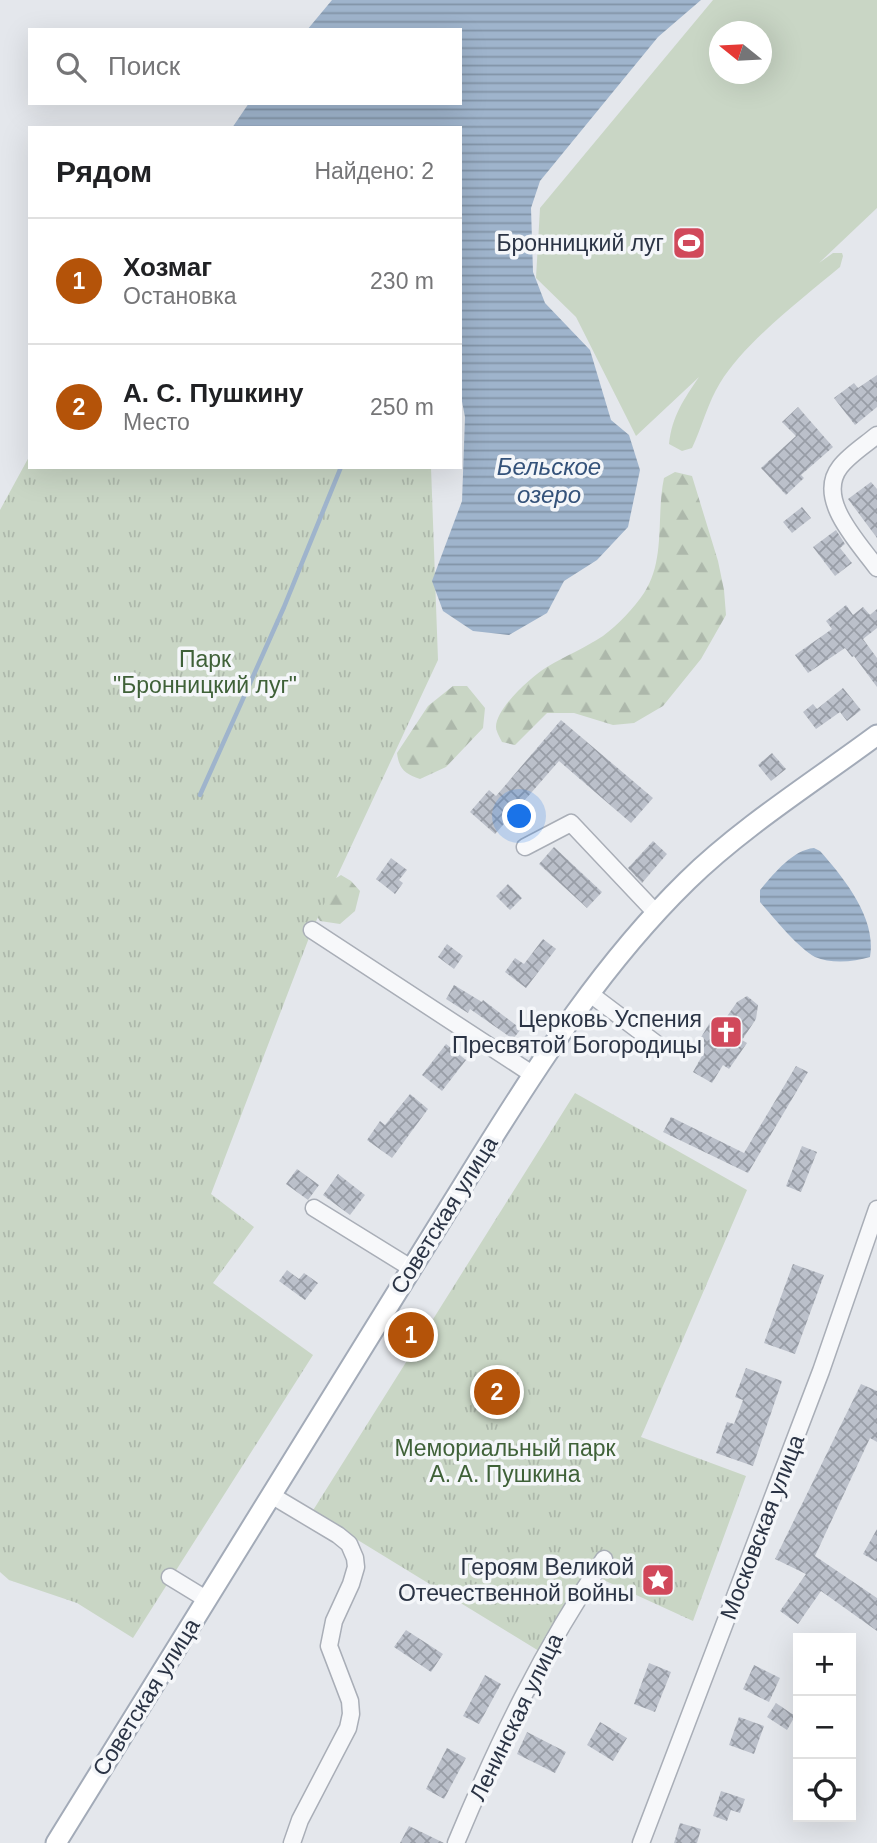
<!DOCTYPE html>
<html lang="ru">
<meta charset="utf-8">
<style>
:root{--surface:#fff;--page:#f6f6f6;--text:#202124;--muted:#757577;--line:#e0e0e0;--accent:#b45309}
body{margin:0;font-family:Arial,sans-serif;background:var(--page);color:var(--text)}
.controls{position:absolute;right:21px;bottom:21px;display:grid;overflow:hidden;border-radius:0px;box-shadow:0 7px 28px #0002}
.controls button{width:63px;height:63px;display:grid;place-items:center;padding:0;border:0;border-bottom:2px solid var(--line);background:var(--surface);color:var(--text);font:35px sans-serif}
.compass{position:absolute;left:709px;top:21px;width:63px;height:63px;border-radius:50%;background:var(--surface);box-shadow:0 7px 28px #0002;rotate:288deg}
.you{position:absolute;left:520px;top:817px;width:24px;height:24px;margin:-18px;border:5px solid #fff;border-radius:50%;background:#1a73e8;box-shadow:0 0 0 10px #1a73e833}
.badge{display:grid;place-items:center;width:46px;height:46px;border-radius:50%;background:var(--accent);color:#fff;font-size:23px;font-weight:700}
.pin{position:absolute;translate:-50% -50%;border:4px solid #fff;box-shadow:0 2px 7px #0006}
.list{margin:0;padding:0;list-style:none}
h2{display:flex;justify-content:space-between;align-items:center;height:91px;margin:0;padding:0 28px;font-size:30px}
h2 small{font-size:23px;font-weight:400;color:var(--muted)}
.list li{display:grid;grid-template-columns:46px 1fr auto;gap:21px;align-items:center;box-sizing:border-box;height:126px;padding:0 28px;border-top:2px solid var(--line)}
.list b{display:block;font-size:26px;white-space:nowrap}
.list p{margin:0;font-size:23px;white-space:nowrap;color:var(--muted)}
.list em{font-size:23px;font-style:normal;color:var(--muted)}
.icon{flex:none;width:38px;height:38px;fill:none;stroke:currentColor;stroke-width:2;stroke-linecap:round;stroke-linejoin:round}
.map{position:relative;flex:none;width:877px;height:1843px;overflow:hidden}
.search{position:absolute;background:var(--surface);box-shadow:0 7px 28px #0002;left:28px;top:28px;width:434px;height:77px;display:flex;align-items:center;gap:18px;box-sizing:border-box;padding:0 24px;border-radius:0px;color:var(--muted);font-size:26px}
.panel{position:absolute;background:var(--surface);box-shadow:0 7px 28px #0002;left:28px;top:126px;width:434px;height:343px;border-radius:0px}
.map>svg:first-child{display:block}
</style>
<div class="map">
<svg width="877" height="1843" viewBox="0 0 877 1843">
<defs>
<pattern id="forest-firs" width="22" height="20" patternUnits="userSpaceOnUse" patternTransform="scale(1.75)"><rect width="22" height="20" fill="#c9d6c5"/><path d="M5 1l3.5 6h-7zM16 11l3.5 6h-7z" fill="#adb8ab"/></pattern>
<pattern id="park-tufts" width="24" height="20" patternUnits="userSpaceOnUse" patternTransform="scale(1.75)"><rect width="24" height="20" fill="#c9d6c5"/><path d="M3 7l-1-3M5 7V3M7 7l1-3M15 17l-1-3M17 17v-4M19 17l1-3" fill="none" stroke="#adb8ab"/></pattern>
<pattern id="water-rules" width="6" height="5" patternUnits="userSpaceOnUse" patternTransform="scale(1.75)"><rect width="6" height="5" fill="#9fb4cc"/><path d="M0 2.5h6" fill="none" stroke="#8293a7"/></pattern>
<pattern id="building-cross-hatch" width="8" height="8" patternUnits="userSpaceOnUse" patternTransform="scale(1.75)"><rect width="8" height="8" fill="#bbc0ca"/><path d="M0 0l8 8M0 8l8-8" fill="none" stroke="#989da6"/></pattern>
</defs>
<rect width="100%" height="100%" fill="#e4e7ec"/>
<path fill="#c9d6c5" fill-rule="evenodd" d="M713 0H877V208L819 263 833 253H842L843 256 840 267C803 298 745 342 720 383 708 402 702 427 692 448L682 451 669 444C672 416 684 399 699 377L636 436 576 317 536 278 540 208ZM720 32H762V74H720Z"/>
<path fill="url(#forest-firs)" d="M675 472 692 476 718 561 724 590 726 615 701 659 663 706 634 723 613 725 574 713H547L515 745 502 742C500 738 496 731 496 727 496 708 532 676 547 667 565 656 585 648 603 636 618 625 634 608 644 593 666 560 656 515 664 478Z
M453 686H467L485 708 483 728 446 767 420 779C405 774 399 769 397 753L428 706Z
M341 875 351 881 360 891 355 911 340 924 320 921 313 910 325 885Z"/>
<path fill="url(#park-tufts)" d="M30 455V467H431L438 660 312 930 211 1194 254 1227 213 1283 313 1355 133 1638 77 1603 9 1580 0 1572V510Z
M575 1093 747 1190 641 1437 746 1476 693 1621 586 1572 539 1651 312 1512Z"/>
<path fill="url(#water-rules)" d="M332 0H701L658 37 540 181 531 208 533 272 545 303 590 350 611 420 629 435 640 470 628 527 597 560 564 581 547 613 509 635 473 631 443 611 432 581 462 501 465 417 460 391V128H232L249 103H460V30H307Z
M814 848 820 851C843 877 877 918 870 957 854 962 831 964 815 957 799 949 772 916 760 902V890C773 875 792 850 814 848Z"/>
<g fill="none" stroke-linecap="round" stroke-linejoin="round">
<path stroke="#9fb4cc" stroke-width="4.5" d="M200 795 284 607 341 467"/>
</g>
<path fill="url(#building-cross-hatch)" d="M877 375V407L855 425 834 398 854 383 858 388Z
M798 407 833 447 801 475 804 478 786 495 761 468 796 436 782 422Z
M871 482 877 489V538L848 499Z
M802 507 811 518 792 533 783 522Z
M836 530 845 544 840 548 852 563 835 576 813 547Z
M846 605 853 615 863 607 870 615 877 609V628L863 639 877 658V687L854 656 852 657 845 648 808 673 795 655 832 629 826 621Z
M843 688 861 710 847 721 840 712 816 729 803 712 813 704 817 709Z
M561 720 653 798 631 823 559 761 495 834 470 812 489 790 496 796Z
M772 753 786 769 771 781 758 765Z
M653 841 667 854 642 883 628 868Z
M554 847 602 892 587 908 539 864Z
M391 858 407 870 399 880 403 883 395 894 376 879Z
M508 884 522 898 510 910 496 896Z
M543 939 556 949 526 988 505 972 515 958 524 964Z
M447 944 463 956 454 969 438 957Z
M454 985 482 1002 483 1000 521 1029 513 1039 470 1009 468 1013 446 999Z
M747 996 758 1005 756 1019 742 1040 747 1043 729 1069 723 1065 712 1083 693 1072 703 1054 694 1049 712 1019 721 1025 737 1002Z
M446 1044 466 1060 442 1091 422 1075Z
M796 1066 808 1072 748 1173 663 1132 671 1117 744 1153Z
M410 1094 428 1109 392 1158 367 1140 380 1121 385 1125Z
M802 1146 817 1152 801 1192 786 1186Z
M297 1169 319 1185 308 1200 286 1184Z
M338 1174 365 1195 350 1215 323 1195Z
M793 1264 824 1275 795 1354 764 1343Z
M287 1270 299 1279 304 1273 318 1283 305 1300 279 1281Z
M746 1368 782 1381 753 1466 716 1453 727 1422 734 1424 743 1400 735 1397Z
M861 1384 877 1391V1442L870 1438 815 1556 877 1598V1631L821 1591 798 1624 780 1611 806 1574 775 1559Z
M877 1529V1562L863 1554Z
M406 1630 443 1654 431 1672 394 1647Z
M649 1663 671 1672 655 1712 634 1704Z
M754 1665 780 1678 769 1702 743 1689Z
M485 1675 501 1684 479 1724 463 1716Z
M776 1703 795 1716 787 1730 767 1717Z
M739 1717 764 1726 754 1754 729 1745Z
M600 1722 627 1738 613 1761 587 1745Z
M527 1732 566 1752 555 1773 517 1754Z
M447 1748 466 1758 444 1799 426 1789Z
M721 1791 745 1799 740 1813 731 1810 727 1821 713 1816Z
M680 1823 701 1829 697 1843H674Z
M409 1826 444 1843H400Z"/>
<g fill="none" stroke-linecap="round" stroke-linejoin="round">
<defs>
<path id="minor" d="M877 435C865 445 849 455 840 467 815 499 859 543 877 568
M525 847 571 823 656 913
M312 930 532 1074
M589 993 658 1045
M314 1208 411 1268
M271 1495 338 1535 349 1544 355 1558 356 1567 351 1584 334 1621 329 1646 350 1701 351 1714 348 1728 300 1820 292 1843
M170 1577 206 1599
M456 1843C498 1742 543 1649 604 1559
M641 1843 821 1371 877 1209"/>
<path id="major" d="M56 1843 480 1158C541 1060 604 962 687 881 742 827 815 781 877 735"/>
</defs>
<use href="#minor" stroke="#a9aeb7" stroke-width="19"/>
<use href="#major" stroke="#a3abb8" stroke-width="23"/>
<use href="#minor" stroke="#f7f8fa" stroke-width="16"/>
<use href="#major" stroke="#fff" stroke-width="19"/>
</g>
<defs>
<symbol id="stadium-square" viewBox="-11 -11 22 22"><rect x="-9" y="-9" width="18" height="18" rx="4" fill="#d1495b" stroke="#f4f6f9"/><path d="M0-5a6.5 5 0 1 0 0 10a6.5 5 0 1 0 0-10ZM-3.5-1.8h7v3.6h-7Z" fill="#fff"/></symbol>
<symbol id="church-square" viewBox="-11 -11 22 22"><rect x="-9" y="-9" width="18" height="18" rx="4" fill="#d1495b" stroke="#f4f6f9"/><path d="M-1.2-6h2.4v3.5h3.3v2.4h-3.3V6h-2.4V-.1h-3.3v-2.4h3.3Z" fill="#fff"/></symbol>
<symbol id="sight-square" viewBox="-11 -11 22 22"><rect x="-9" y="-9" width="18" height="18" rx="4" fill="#d1495b" stroke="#f4f6f9"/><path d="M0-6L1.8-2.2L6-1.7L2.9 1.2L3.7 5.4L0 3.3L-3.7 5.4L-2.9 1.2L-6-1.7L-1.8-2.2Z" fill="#fff"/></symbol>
</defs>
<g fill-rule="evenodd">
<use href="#stadium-square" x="670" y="224" width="38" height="38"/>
<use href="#church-square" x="707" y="1013" width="38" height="38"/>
<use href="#sight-square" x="639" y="1561" width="38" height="38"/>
</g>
<g text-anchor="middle" stroke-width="7" stroke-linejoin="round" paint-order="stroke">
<g font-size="23" fill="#2b3445" stroke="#f4f6f9" text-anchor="end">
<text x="664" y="251">Бронницкий луг</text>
<text x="702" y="1027">Церковь Успения<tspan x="702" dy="26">Пресвятой Богородицы</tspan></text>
<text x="634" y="1575">Героям Великой<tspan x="634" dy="26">Отечественной войны</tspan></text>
</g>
<g font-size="23" fill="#3f6138" stroke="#f4f6f9">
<text x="205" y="667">Парк<tspan x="205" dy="26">"Бронницкий луг"</tspan></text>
<text x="505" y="1456">Мемориальный парк<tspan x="505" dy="26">А. А. Пушкина</tspan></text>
</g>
<g font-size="23" fill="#2b3445" stroke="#f4f6f9">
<text transform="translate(444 1215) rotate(-58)" y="8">Советская улица</text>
<text transform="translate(762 1527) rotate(-69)" y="8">Московская улица</text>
<text transform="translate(146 1697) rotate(-58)" y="8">Советская улица</text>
<text transform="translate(516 1717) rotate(-64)" y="8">Ленинская улица</text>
</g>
<g font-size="24" font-style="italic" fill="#34527a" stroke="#f4f6f9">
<text x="549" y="475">Бельское<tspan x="549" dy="28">озеро</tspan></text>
</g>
</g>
</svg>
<div class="controls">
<button>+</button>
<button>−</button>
<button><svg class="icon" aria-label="locate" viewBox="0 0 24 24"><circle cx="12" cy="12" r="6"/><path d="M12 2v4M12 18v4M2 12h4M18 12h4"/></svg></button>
</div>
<svg class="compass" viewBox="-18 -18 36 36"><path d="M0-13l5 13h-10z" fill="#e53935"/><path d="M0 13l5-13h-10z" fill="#757577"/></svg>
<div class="you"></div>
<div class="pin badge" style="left:411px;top:1335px">1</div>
<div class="pin badge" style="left:497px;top:1392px">2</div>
<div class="search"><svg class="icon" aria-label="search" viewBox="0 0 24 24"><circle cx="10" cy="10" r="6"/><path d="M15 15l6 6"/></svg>Поиск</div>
<section class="panel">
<h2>Рядом<small>Найдено: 2</small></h2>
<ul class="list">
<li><span class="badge">1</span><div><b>Хозмаг</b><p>Остановка</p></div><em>230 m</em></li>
<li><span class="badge">2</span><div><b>А. С. Пушкину</b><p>Место</p></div><em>250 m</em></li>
</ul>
</section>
</div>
